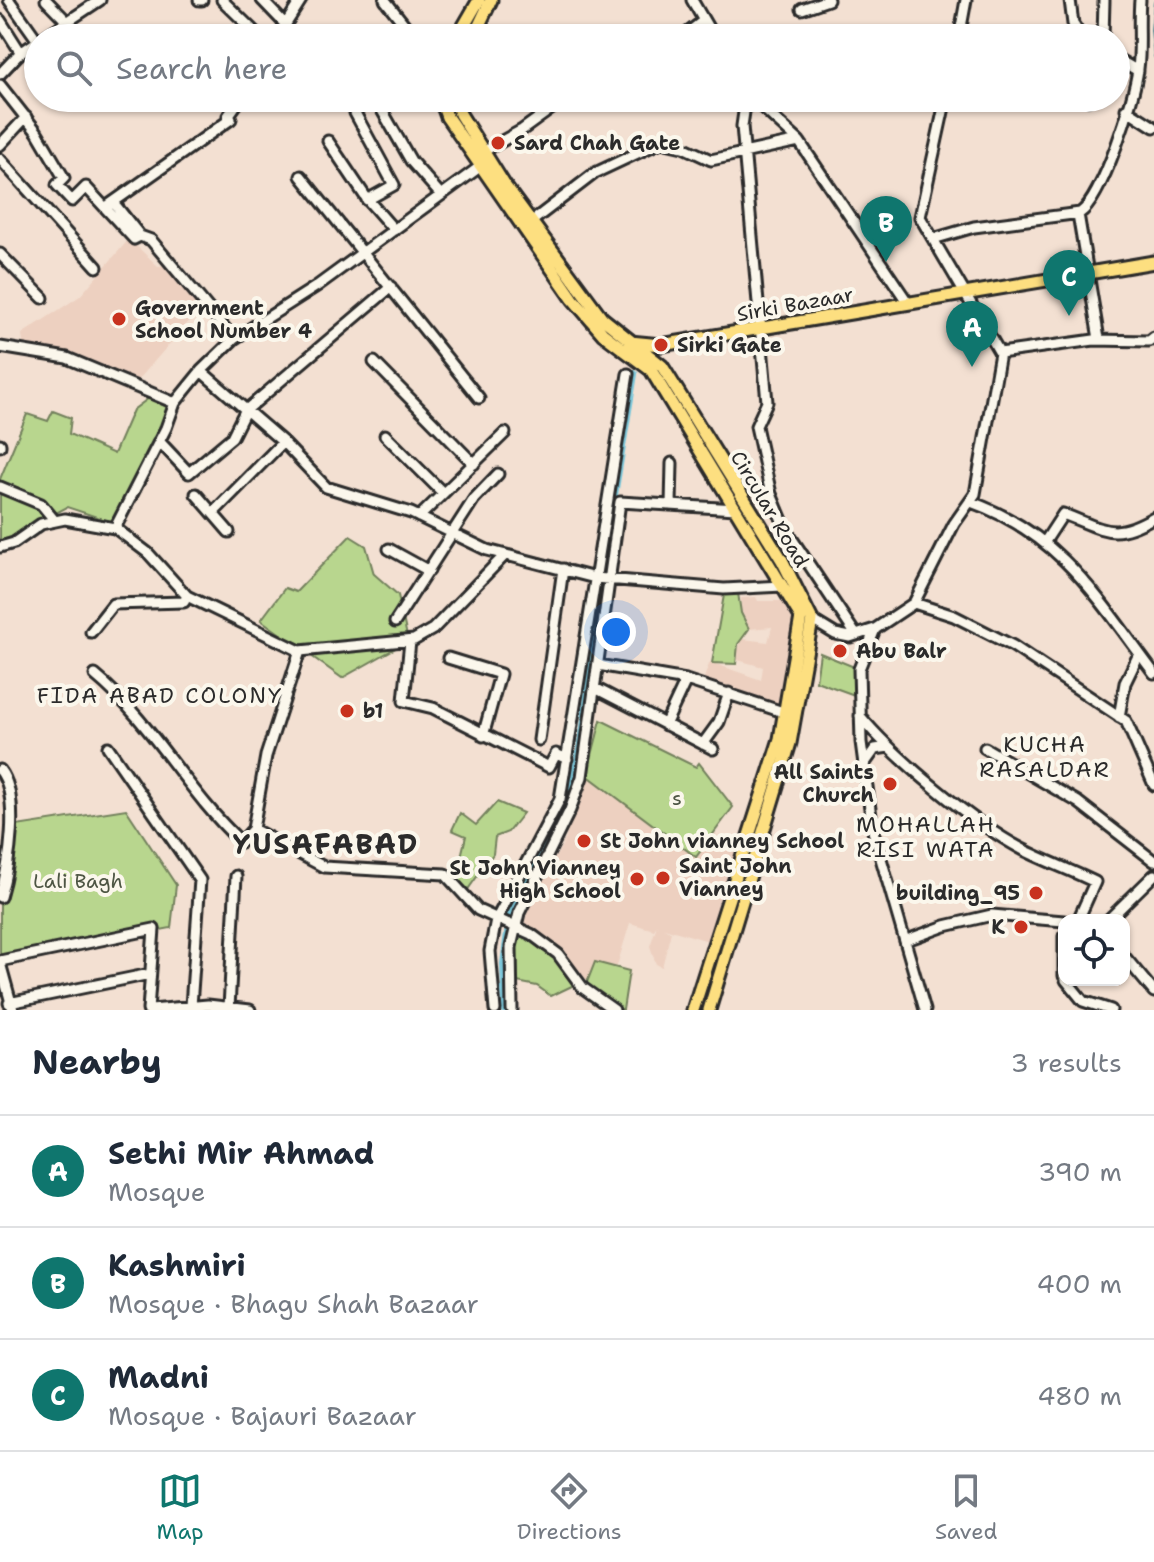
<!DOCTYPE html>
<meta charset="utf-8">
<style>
:root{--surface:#fff;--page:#f2f2f3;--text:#1f2937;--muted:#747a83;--line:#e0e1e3;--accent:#0f766e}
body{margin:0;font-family:"Shantell Sans",sans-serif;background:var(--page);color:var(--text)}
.controls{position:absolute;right:24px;bottom:24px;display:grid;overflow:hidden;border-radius:16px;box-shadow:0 2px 6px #0004}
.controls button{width:72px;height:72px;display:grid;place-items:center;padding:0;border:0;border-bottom:2px solid var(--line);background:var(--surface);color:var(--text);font:40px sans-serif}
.you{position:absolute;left:616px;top:632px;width:28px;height:28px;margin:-20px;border:6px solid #fff;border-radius:50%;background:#1a73e8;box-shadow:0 0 0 12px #1a73e833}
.badge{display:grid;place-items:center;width:52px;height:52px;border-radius:50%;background:var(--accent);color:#fff;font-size:26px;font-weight:700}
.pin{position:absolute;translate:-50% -66px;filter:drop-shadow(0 2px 4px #0008)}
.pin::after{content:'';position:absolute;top:42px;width:28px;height:24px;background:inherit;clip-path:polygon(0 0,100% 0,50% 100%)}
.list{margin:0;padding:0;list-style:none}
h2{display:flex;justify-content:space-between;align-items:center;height:104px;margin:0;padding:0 32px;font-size:34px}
h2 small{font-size:26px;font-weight:400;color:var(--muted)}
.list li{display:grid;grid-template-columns:52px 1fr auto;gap:24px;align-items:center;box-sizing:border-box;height:112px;padding:0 32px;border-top:2px solid var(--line)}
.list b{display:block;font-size:30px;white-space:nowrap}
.list p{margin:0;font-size:26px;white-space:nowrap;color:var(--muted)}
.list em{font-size:26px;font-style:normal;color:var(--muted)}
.icon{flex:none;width:44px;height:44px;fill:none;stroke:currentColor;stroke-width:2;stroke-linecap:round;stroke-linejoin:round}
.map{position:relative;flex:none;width:1154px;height:1010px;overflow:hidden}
.search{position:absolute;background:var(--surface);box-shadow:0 2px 6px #0004;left:24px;right:24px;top:24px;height:88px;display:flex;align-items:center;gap:20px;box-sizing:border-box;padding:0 28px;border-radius:44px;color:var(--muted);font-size:30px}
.sheet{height:440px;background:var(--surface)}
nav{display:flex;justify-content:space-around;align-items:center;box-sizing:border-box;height:112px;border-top:2px solid var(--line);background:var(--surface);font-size:22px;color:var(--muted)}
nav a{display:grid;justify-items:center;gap:4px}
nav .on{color:var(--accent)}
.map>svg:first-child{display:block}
</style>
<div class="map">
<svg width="1154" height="1010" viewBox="0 0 1154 1010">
<rect width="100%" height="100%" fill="#f3e0d2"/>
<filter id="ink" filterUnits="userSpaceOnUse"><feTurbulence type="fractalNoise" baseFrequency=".0125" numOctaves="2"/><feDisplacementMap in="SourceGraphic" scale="16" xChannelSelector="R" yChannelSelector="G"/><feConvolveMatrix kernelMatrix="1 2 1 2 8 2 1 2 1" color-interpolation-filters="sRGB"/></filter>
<g filter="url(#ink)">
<path fill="#edd0c0" d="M129 239 158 266 175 264 205 303 133 386 67 358 24 350 22 334 80 296Z
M756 597 758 601H783L801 617 781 709 702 683 710 662 761 680 763 667 734 659 742 639 768 642 772 627 749 629 740 621 741 598Z
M587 775 697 856 715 832 721 845 741 849 712 942 664 928 671 932 662 967 656 964 650 946 657 925 654 930 630 923 616 969 596 962 590 979H580L561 951 523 926 531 902 566 838 570 810 582 777 587 779Z"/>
<path fill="#b8d68e" stroke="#72805c" stroke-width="2" d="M149 398 167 407 159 431 112 522 67 507 0 543V479L27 414 48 421 53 411 71 418 69 434 114 454 133 410Z
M350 536 366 546 374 574 398 595 408 641 342 678 261 620 285 588 296 592Z
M738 593 741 613 749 629 738 644 736 664 712 663 724 595Z
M820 653 859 669 860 697 816 681Z
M601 720 696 767 699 763 733 807 696 857 587 775Z
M497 802 523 813 508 832 495 837 493 854 464 895 448 876 459 865 466 836 452 830 460 813 476 825Z
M126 809 176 885 171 928 0 961V897L10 827Z
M519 932 555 956 574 985 551 996 537 986 517 982 513 953Z
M595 962 629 971 623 1010 612 1006 586 985Z"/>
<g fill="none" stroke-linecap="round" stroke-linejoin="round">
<path stroke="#5b8994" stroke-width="2" d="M1154 2 1151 30 1154 57"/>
<path stroke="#7bc7da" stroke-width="8" d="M506 1010 504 964 510 917 569 799 582 743 612 507 634 374"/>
<defs>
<path id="minor" d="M9 0 38 41
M46 0 83 38
M199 0H202
M222 0 261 38
M262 0 286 25
M385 0 415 38
M692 0 714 38
M1070 0 1073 24 1082 38
M802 9 828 0
M0 20 21 53
M43 38 100 0
M277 38 301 0
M681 38 703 21
M959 38 966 0
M1103 38 1104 0
M1116 58 1138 71
M0 74 19 54 38 41
M0 85 37 132 64 178 57 185 72 201 86 187 134 239 140 236
M358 98 355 113 394 185 367 200
M375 98 411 161 441 195
M746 98 742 126 767 402 756 426 771 494 786 530 856 635
M752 98 799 141 908 303
M1088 100V98
M1126 109 1154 127
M328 141 367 199 394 230
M0 145 26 117
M484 151 522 130 566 98
M0 159 97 267
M301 176 479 398
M113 202 140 236 151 240 234 339
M109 205 231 119 228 116 241 98
M1078 214 1099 339
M531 222 595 173 661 142 683 147 711 160 799 141
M933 239 974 227 1080 213C1102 199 1135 97 1138 69 1141 46 1138 23 1140 0
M0 254 43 298
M0 347 67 358 175 403
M1000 353 1094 340 1149 341 1154 337
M374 362 474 464
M201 371 283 442 326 487 411 513 487 550 595 578 724 589 783 586
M385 435 443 493
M159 441 189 473 232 437 245 411 391 287
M0 444V446
M0 487 41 504 55 521
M196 494 229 532
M971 502C1061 534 1099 600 1154 673
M671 505 672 463
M213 513 283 442
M419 517 505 433
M115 528 166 428 175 403 201 371 234 339 317 286 481 166
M1046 540 1063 514C1106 530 1112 541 1154 517
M0 547 14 543 41 524 65 519 115 528 148 553 187 596 300 651 414 640 433 629 504 556
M389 549 429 571
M914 603 954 616 1013 646 1126 721 1154 785
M812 620 835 634 850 637 875 629 914 603 954 524 975 494 1000 353 920 217 946 98
M395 622 474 499 498 474
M875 629 859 669 861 742 873 831 925 1010
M91 632 113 604 184 602 187 596
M410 641 404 701 433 708 549 767 556 754 567 759
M300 651 266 756 253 829 324 867 445 874 478 910 531 934 558 954 583 988 614 1010
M448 658 500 674 483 736
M598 665 686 680 786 713
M95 675C153 723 186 791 241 842L253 829
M595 688 713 749
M860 716C895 758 973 823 1022 849 1045 861 1071 870 1095 882L1078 920
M1119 717 1125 683 1139 654
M665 725 686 680
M539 740 563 569
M703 744 719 722 729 693
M108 747 200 880 191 1006
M985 748 1078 802 1154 861
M865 763 875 749 889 747
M0 770C21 797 9 866 0 897
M1108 920 1154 875
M1064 936V976
M907 940 945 926 992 915 1064 921
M1124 956 1154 992
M0 961 154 929 148 1010
M0 963 13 1010
M1066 980 1083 1001 1111 1010
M9 1003 150 974
M229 1008 236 876
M151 1010 208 1005 250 1010
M495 1010 490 951 496 920 560 799 628 374
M512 1010 511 947 519 913 570 810 582 777 620 502 736 509"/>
<path id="major" d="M457 38 479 0
M473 38 491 0
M440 98 447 117 573 299 603 334 651 370 801 617 780 739 693 1010
M455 98 460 114 505 186 602 318 662 366 782 560 812 620 790 743 709 1010
M630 342 661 345 1154 262"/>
</defs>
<use href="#minor" stroke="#2b2b2b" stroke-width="15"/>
<use href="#major" stroke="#2b2b2b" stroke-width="17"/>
<use href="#minor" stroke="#fbf7ec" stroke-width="9"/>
<use href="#major" stroke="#fddf80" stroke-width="11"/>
</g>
</g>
<g fill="#c8321e" stroke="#fbf7ec" stroke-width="3">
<circle cx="498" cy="143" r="8"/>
<circle cx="119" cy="319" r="8"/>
<circle cx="661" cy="345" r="8"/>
<circle cx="840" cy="651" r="8"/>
<circle cx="347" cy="711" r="8"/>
<circle cx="890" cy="784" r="8"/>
<circle cx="584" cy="841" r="8"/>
<circle cx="663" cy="878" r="8"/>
<circle cx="637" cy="879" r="8"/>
<circle cx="1036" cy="893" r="8"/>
<circle cx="1021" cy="927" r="8"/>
</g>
<g text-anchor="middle" stroke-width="8" stroke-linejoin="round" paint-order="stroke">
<g font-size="20" font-weight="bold" fill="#2b2b2b" stroke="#fbf7ec" text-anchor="start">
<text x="514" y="150">Sard Chah Gate</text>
<text x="135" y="315">Government<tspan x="135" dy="23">School Number 4</tspan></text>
<text x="677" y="352">Sirki Gate</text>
<text x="856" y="658">Abu Balr</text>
<text x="363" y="718">b1</text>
<text x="874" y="779" text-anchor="end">All Saints<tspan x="874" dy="23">Church</tspan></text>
<text x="600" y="848">St John vianney School</text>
<text x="679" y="873">Saint John<tspan x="679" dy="23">Vianney</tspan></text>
<text x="621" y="875" text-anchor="end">St John Vianney<tspan x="621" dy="23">High School</tspan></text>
<text x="1020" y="900" text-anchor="end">building_95</text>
<text x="1005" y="934" text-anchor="end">K</text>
</g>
<g font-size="20" fill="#2b2b2b" stroke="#fbf7ec">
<text transform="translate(795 304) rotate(-10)" y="7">Sirki Bazaar</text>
<text transform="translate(770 509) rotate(59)" y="7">Circular Road</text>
</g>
<g font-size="20" fill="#4e5644" stroke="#fbf7ec">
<text x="677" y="805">s</text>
<text x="78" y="888">Lali Bagh</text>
</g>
<g font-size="22" letter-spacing="2" fill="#2b2b2b" stroke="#fbf7ec">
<text x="160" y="703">FIDA ABAD COLONY</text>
<text x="1045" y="752">KUCHA<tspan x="1045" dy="25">RASALDAR</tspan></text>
<text x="926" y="832">MOHALLAH<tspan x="926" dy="25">RISI WATA</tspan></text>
</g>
<g font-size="28" font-weight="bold" letter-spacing="2" fill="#2b2b2b" stroke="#fbf7ec">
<text x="326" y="854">YUSAFABAD</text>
</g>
</g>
</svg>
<div class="controls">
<button><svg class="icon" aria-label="locate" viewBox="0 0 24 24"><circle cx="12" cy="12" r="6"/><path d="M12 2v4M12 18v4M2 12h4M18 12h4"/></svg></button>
</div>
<div class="you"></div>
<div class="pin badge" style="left:972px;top:367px">A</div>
<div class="pin badge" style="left:886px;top:262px">B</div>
<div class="pin badge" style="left:1069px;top:316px">C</div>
<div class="search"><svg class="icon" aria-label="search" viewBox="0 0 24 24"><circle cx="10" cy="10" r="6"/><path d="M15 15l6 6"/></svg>Search here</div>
</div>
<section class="sheet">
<h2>Nearby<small>3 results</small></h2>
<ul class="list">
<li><span class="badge">A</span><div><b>Sethi Mir Ahmad</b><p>Mosque</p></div><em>390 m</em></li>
<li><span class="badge">B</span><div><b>Kashmiri</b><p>Mosque · Bhagu Shah Bazaar</p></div><em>400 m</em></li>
<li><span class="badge">C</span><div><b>Madni</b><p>Mosque · Bajauri Bazaar</p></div><em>480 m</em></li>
</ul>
</section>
<nav>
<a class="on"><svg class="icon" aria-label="map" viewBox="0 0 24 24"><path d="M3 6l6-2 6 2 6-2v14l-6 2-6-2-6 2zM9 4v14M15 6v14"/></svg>Map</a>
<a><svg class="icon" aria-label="directions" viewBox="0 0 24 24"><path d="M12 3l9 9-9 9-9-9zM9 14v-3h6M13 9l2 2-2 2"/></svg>Directions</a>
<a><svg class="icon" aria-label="saved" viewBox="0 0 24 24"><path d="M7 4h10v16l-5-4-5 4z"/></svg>Saved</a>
</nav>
